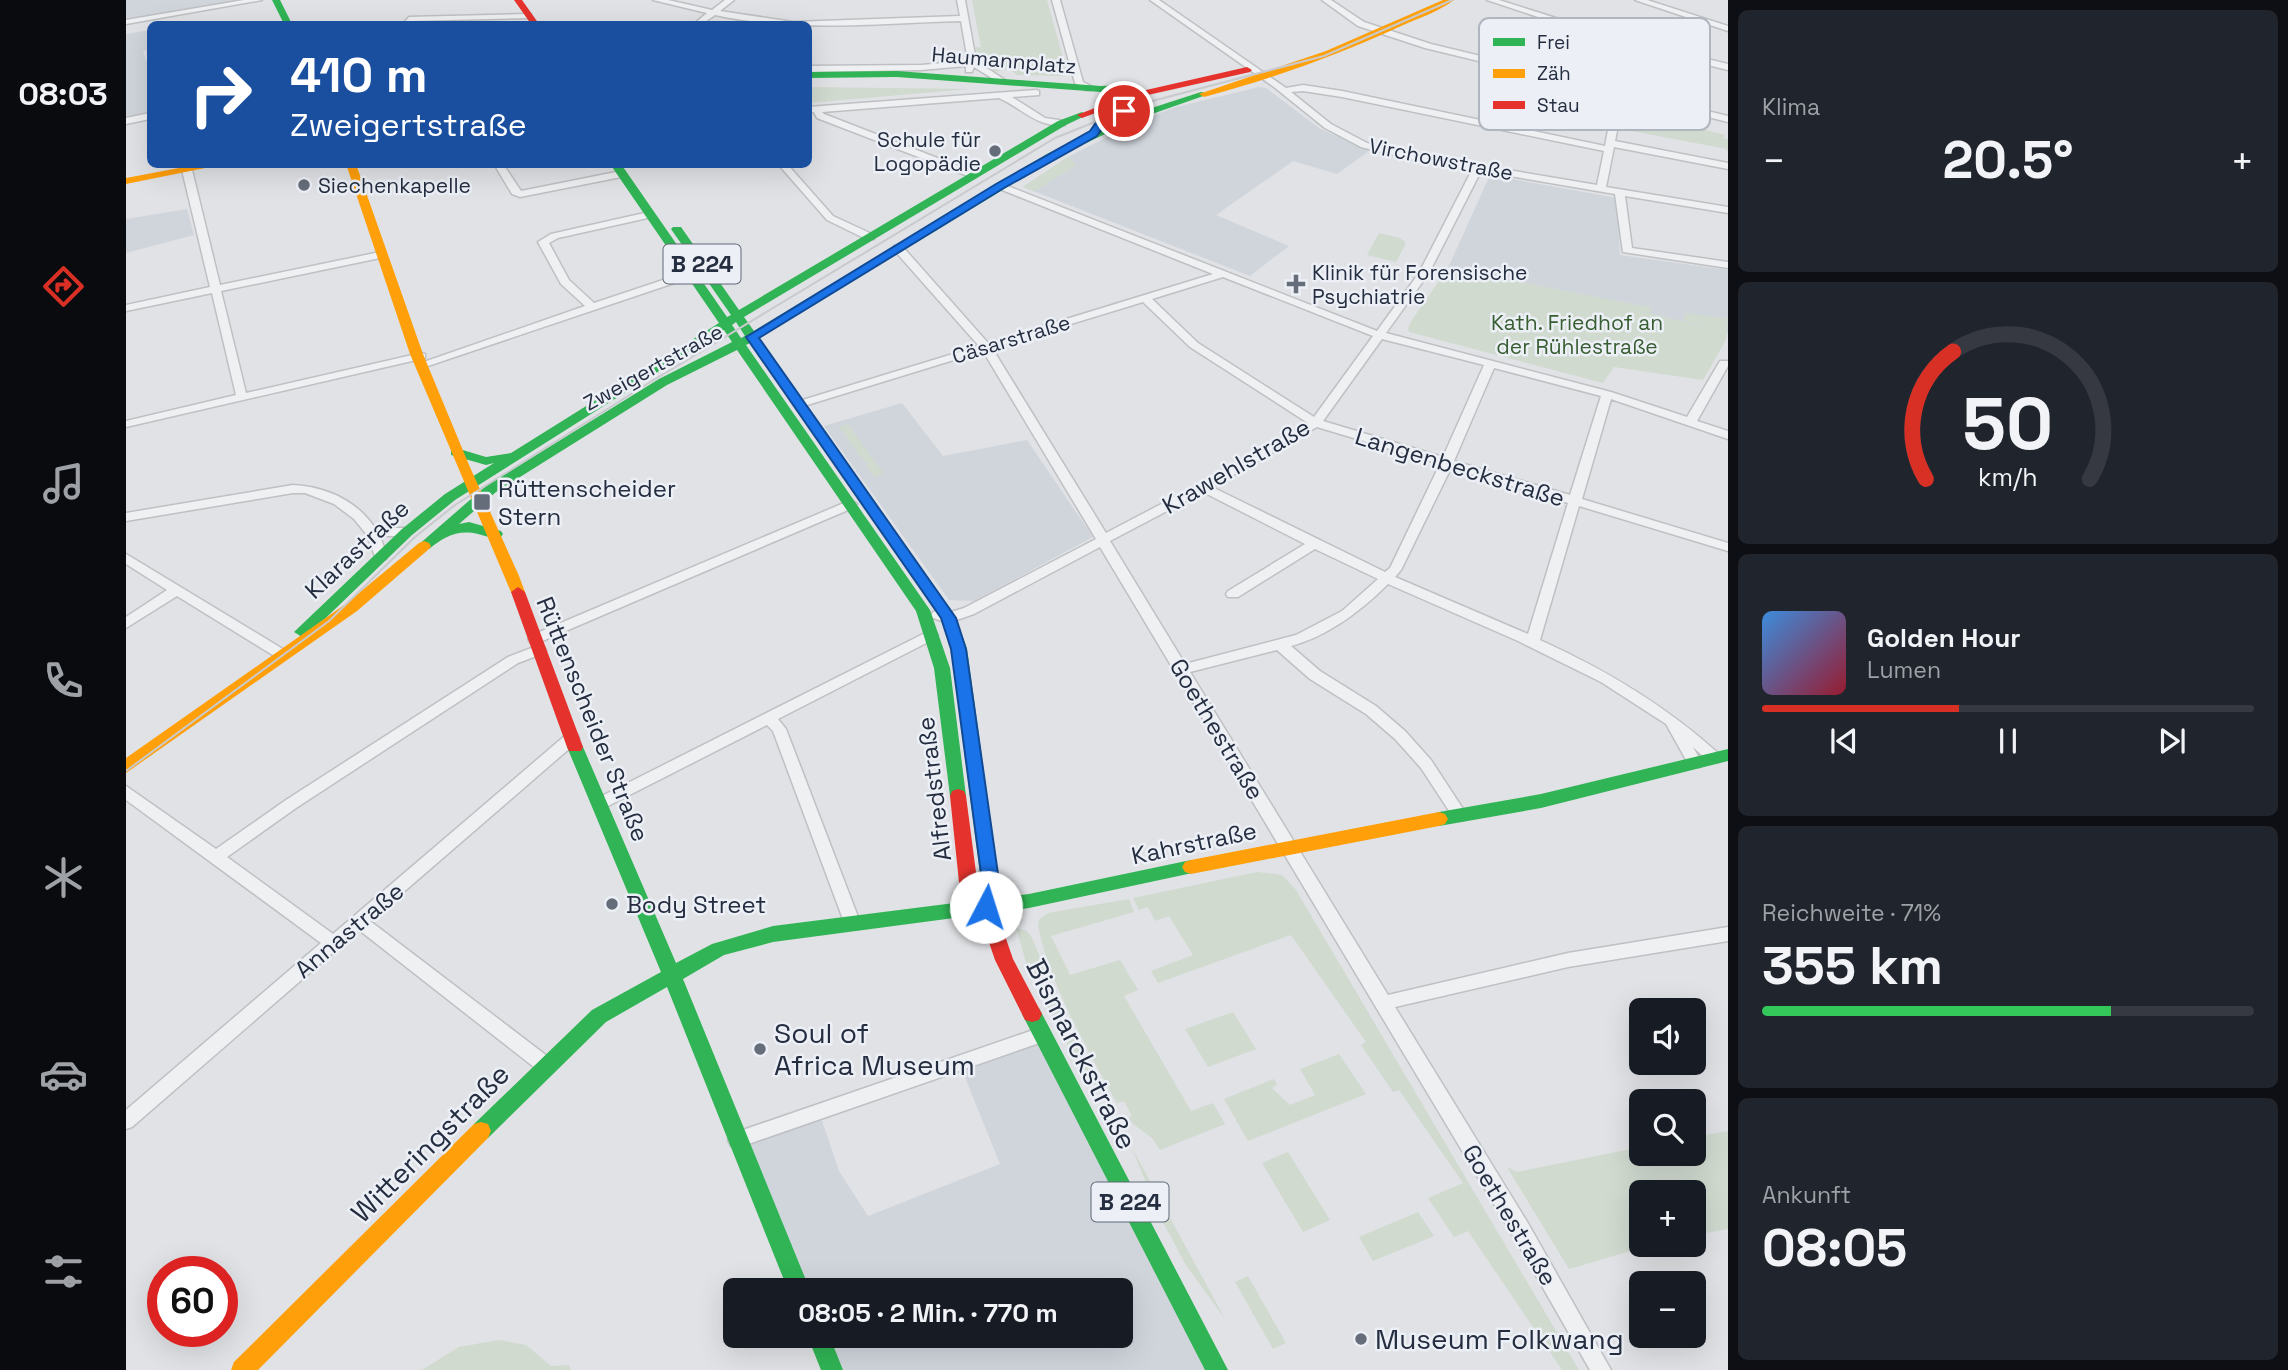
<!DOCTYPE html>
<html lang="de">
<head>
<meta charset="utf-8">
<style>
  :root { --surface:#171b24; --page:#20242c; --text:#f1f3f6; --muted:#9ea1a6; --line:#363941; --accent:#d93025 }
  body { margin:0; font-family:"Space Grotesk",sans-serif; background:var(--page); color:var(--text); height:100vh; display:flex; flex-direction:column; font-size:26px; white-space:nowrap }
  * { box-sizing:border-box; margin:0 }
  p { font-size:23px; color:var(--muted) }
  .icon { flex:none; width:38px; height:38px; fill:none; stroke:currentColor; stroke-width:2; stroke-linecap:round; stroke-linejoin:round }
  .map { position:relative; flex:1; overflow:hidden }
  .details { display:flex; flex-direction:column; gap:10px; padding:10px; background:#0d0f14; width:560px }
  .details>* { flex:none }
  .banner { position:absolute; left:21px; top:21px; width:665px; height:147px; border-radius:10px; box-shadow:0 7px 28px #0002; background:#1a4fa0; color:#fff; overflow:hidden }
  .controls { position:absolute; left:1503px; top:998px; display:grid; gap:14px }
  .controls a { display:grid; place-items:center; width:77px; height:77px; border-radius:10px; background:var(--surface); box-shadow:0 7px 28px #0002; font-size:35px }
  .speed { position:absolute; left:21px; top:1256px; display:flex; gap:14px; font-size:35px; font-weight:700; text-align:center }
  .speed>* { display:grid; place-content:center; width:91px; height:91px; border-radius:50%; background:var(--surface); box-shadow:0 7px 28px #0002; line-height:1 }
  .speed .limit { border:10px solid #d22; background:#fff; color:#111 }
  .pin { position:absolute; display:grid; place-items:center; width:60px; height:60px; color:#fff; margin:-30px; border:4px solid #fff; border-radius:50%; box-shadow:0 2px 7px #0007 }
  .me { position:absolute; width:77px; margin:-38px; rotate:5deg; stroke-linejoin:round; filter:drop-shadow(0 0 5px #0008) }
  .turn { display:flex; align-items:center; gap:24px; height:147px; padding:0 28px; font-size:32px }
  .turn .icon { width:91px; height:91px; stroke-width:2.5 }
  .turn b { display:block; font-size:49px; line-height:60px }
  .big { font-size:52px; font-weight:700; line-height:1.1 }
  .details .tile { flex:1; display:flex; flex-direction:column; justify-content:center; gap:10px; min-width:0; padding:0 24px; border-radius:10px; background:var(--page) }
  .details .dial { align-items:center; gap:0 }
  .dial svg { height:182px; overflow:visible; fill:none; stroke:var(--line); stroke-width:7; stroke-linecap:round; text-anchor:middle }
  .dial text { fill:var(--text); stroke:none }
  .song { display:flex; align-items:center; gap:21px }
  .cover { width:84px; height:84px; border-radius:10px; background:linear-gradient(135deg,hsl(210 70% 55%),hsl(350 70% 35%)) }
  .played { height:7px; border-radius:4px; background:linear-gradient(90deg,var(--accent) 40%,var(--line) 40%) }
  .keys { display:flex; justify-content:space-around; direction:ltr }
  .heat { display:flex; justify-content:space-between; align-items:center; font-size:38px; direction:ltr }
  .charge { height:10px; border-radius:5px; background:linear-gradient(90deg,#34c759 71%,var(--line) 0) }
  .trip { position:absolute; left:597px; top:1278px; width:410px; height:70px; border-radius:10px; background:var(--surface); box-shadow:0 7px 28px #0002; font-weight:700; line-height:70px; text-align:center }
  main { display:flex; flex:1; min-height:0 }
  .tabs { display:flex; flex-direction:column; width:126px; justify-content:space-around; align-items:center; background:#090b0e; color:var(--muted) }
  .tabs .icon { width:49px; height:49px }
  .tabs .selected { color:var(--accent) }
  .tabs b { font-size:32px; color:var(--text) }
  .map>svg:first-child { display:block }
  .built { fill:#d0d5dc }
  .green { fill:#d0dacf }
  .lines { fill:none; stroke-linecap:round; stroke-linejoin:round }
  .street-casing { stroke:#bec0c3; stroke-width:3 }
  .street { fill:#eff0f2; fill-rule:evenodd }
  .fast { fill:#30b455; fill-rule:evenodd }
  .slow { fill:#ff9f0a; fill-rule:evenodd }
  .jam { fill:#e5322d; fill-rule:evenodd }
  .tram { stroke:#c8cacd; stroke-width:2 }
  .route { fill:#1a73e8; stroke:#114b97; stroke-width:2 }
  .poi-dot { fill:#666d7a; stroke:#ecf0f6; stroke-width:2.5 }
  .labels { text-anchor:middle; dominant-baseline:central; stroke-width:5; stroke-linejoin:round; paint-order:stroke }
  .far-street-label { font-size:21px; fill:#252e40; stroke:#ecf0f6 }
  .far-poi-label { font-size:21px; fill:#252e40; stroke:#ecf0f6; text-anchor:start }
  .far-park-label { font-size:21px; fill:#375d31; stroke:#ecf0f6 }
  .shield { fill:#ecf0f6; stroke:#616877; stroke-width:2 }
  .shield-label { font-size:23px; font-weight:bold; fill:#252e40 }
  .street-label { font-size:24px; fill:#252e40; stroke:#ecf0f6 }
  .poi-label { font-size:24px; fill:#252e40; stroke:#ecf0f6; text-anchor:start }
  .near-poi-label { font-size:28px; fill:#252e40; stroke:#ecf0f6; text-anchor:start }
  .near-street-label { font-size:28px; fill:#252e40; stroke:#ecf0f6 }
  .key { fill:#ecf0f6; stroke:#b0b6bf; stroke-width:2 }
  .key-label { font-size:19px; fill:#252e40 }
</style>
</head>
<body>
<main>
<nav class="tabs">
<b>08:03</b>
<svg class="icon selected" aria-label="directions" viewBox="0 0 24 24"><path d="M12 3l9 9-9 9-9-9zM9 14v-3h6M13 9l2 2-2 2"/></svg>
<svg class="icon" aria-label="music" viewBox="0 0 24 24"><path d="M9 18V5l10-2v13"/><circle cx="6" cy="18" r="3"/><circle cx="16" cy="16" r="3"/></svg>
<svg class="icon" aria-label="phone" viewBox="0 0 24 24"><path d="M5 4h4l2 5-3 2q2 4 5 5l2-3 5 2v4C11 20 4 13 5 4z"/></svg>
<svg class="icon" aria-label="climate" viewBox="0 0 24 24"><path d="M12 3v18M4 7l16 10M4 17L20 7"/></svg>
<svg class="icon" aria-label="car" viewBox="0 0 24 24"><path d="M5 17H2v-5l4-1 3-4h7l3 4 3 1v5h-3M9 17h6M6 11h13"/><circle cx="7" cy="17" r="2"/><circle cx="17" cy="17" r="2"/></svg>
<svg class="icon" aria-label="filters" viewBox="0 0 24 24"><path d="M4 7h16M4 17h16"/><circle cx="9" cy="7" r="2"/><circle cx="15" cy="17" r="2"/></svg>
</nav>
<div class="map">
<svg width="1602" height="1370" viewBox="0 0 1602 1370">
  <rect width="100%" height="100%" fill="#e0e2e5"/>
  <!-- built -->
  <g class="built">
    <polygon points="0,0 130,0 0,22"/>
    <polygon points="24,30 24,50 17,51 24,72 24,112 0,117 0,34"/>
    <polygon points="1133,87 1140,88 1193,128 1243,151 1211,174 1167,161 1090,215 1163,246 1124,276 897,187 942,157 1010,122 1050,107"/>
    <polygon points="1364,175 1491,198 1494,255 1602,270 1602,333 1523,313 1526,308 1322,268"/>
    <polygon points="61,209 68,235 0,253 0,219"/>
    <polygon points="776,403 817,456 901,440 967,537 848,601 823,600 698,426"/>
    <polygon points="915,1039 1088,1370 711,1370 696,1335 994,1335 994,1290 677,1290 614,1142 693,1112 713,1171 742,1216 874,1164 834,1065"/>
  </g>
  <!-- green -->
  <g class="green">
    <polygon points="846,0 921,0 940,69 936,76 891,75 883,69 868,72 853,59 849,47 855,47"/>
    <polygon points="683,87 843,89 683,103"/>
    <polygon points="1521,112 1533,114 1531,118 1599,135 1597,138 1602,139 1602,153 1601,149 1506,131 1522,130 1525,121 1521,120"/>
    <polygon points="942,157 951,165 909,191 897,187"/>
    <polygon points="1253,233 1274,238 1280,243 1270,262 1241,255"/>
    <polygon points="1322,268 1527,308 1524,313 1586,329 1557,320 1560,313 1602,319 1600,340 1577,380 1488,367 1477,383 1283,332 1282,328 1286,320"/>
    <polygon points="722,424 758,474 749,477 740,465 743,463 737,460 713,427"/>
    <polygon points="1131,872 1156,875 1170,890 1453,1370 1436,1370 1342,1231 1328,1237 1302,1198 1337,1183 1273,1090 1267,1092 1235,1045 1240,1042 1165,935 1032,983 1025,971 1067,955 1043,916 1029,921 1022,907 1013,910 1007,898"/>
    <path d="M1003 899 1008 912 925 936 944 975 994 960 1012 990 998 996 1065 1111 1087 1103 1099 1124 1034 1150 1027 1139 1001 1119 1006 1116 998 1101 991 1103C961 1048 925 988 912 926L913 920 922 913Z"/>
    <polygon points="890,928 901,931 906,938 947,1035 976,1092 951,1063 901,966"/>
    <polygon points="1107,1012 1130,1049 1082,1067 1059,1029"/>
    <polygon points="1213,1054 1240,1094 1122,1141 1098,1099 1148,1079 1151,1084 1146,1088 1164,1105 1189,1095 1174,1069"/>
    <polygon points="1602,1131 1602,1229 1568,1235 1568,1192 1516,1192 1516,1244 1529,1244 1443,1269 1381,1167 1391,1172 1515,1147 1516,1153 1568,1153 1568,1137"/>
    <polygon points="1006,1148 1099,1319 1060,1265 1032,1213"/>
    <polygon points="1162,1152 1204,1220 1177,1232 1136,1163"/>
    <polygon points="1292,1212 1308,1236 1247,1261 1233,1237"/>
    <polygon points="1122,1276 1160,1343 1147,1349 1109,1282"/>
    <polygon points="373,1340 400,1345 425,1366 443,1365 445,1370 296,1370 333,1347"/>
  </g>
  <g class="lines">
    <defs>
      <g id="street">
        <polygon points="118,0 136,0 0,24 0,20"/>
        <path d="M527 0H542L586 10 599 0H608L594 11 667 22 834 16 831 0H839L850 61 879 80 872 82 848 67 846 72H840V66L795 70 682 72V66L795 65 842 61 835 21C752 23 670 33 589 15L576 24H568L581 13Z"/>
        <polygon points="926,0 934,0 957,82 965,86 965,90 959,90 949,83"/>
        <path d="M1024 0H1033L1160 88 1177 85 1216 91 1479 146 1489 94 1299 48 1232 26 1196 0H1205L1238 22 1305 44 1602 116V122L1498 96 1489 141 1602 163V169L1488 147 1480 187 1602 207V213L1499 196 1506 248 1602 262V268L1497 252 1489 194 1355 171 1303 273 1260 333 1485 392 1561 417 1594 361H1602V366L1571 421 1602 431V439L1485 399 1456 499 1602 543V551L1453 506 1414 640C1480 670 1539 705 1593 754L1595 758 1593 762H1583L1567 747 1576 763 1574 767H1564L1540 724 1475 682 1392 641 1262 584C1235 611 1202 636 1165 646L1194 671 1250 706 1279 731 1305 760 1339 812 1342 816 1339 820H1329L1295 768 1269 739 1240 714 1184 679 1151 650 1064 672 1262 995 1442 953 1602 927V941L1442 967 1269 1007 1403 1225 1485 1370H1464L1389 1239 974 547 848 614 822 623 807 618 805 615 807 612 812 610 822 613 838 608 970 539 857 351 678 406H670L668 404 670 402 853 346 768 250V246H776L862 343 1087 274 871 188 869 186 874 183 1251 331 1293 273 1346 170 1293 161 1235 147 1199 128 1148 87ZM1177 91 1216 97 1478 151 1471 185 1293 155 1241 143 1205 124 1165 92ZM1097 277 1247 336 1188 417 1072 343 1026 299ZM1017 302 1064 347 1182 423 1079 481 980 533 866 348ZM1256 339 1358 365 1317 457 1197 421ZM1368 368 1475 396 1444 495 1328 461ZM1191 427 1314 464 1264 568 1259 572 1086 487ZM1325 468 1442 503 1402 634 1269 577 1275 570ZM1077 492 1179 544 1102 591 1100 594 1102 597H1112L1189 549 1252 579 1216 611 1170 635 1059 664 984 541Z"/>
        <polygon points="1361,0 1373,0 1490,37 1602,64 1602,70 1484,41"/>
        <polygon points="1509,0 1521,0 1602,26 1602,31"/>
        <polygon points="402,14 405,14 405,18 286,21 285,24 277,24 283,17"/>
        <path d="M910 90 913 91V95L886 97 919 118 939 121V125C911 128 896 108 873 98L696 112 698 114 850 173V177L847 178 691 118 688 112 682 113V107Z"/>
        <polygon points="24,113 24,119 0,124 0,118"/>
        <polygon points="368,164 377,164 395,191 495,171 500,174 495,177 394,197 386,194"/>
        <polygon points="652,164 661,164 707,216 748,235 748,239 740,239 701,220"/>
        <polygon points="61,167 66,170 94,285 254,252 259,255 254,258 95,291 120,393 295,353 299,354 299,358 0,427 0,421 110,395 86,293 0,311 0,305 84,287 56,170"/>
        <polygon points="523,212 528,215 526,217 432,238 423,243 443,280 468,303 561,272 569,272 569,276 302,366 294,366 292,364 459,306 435,284 412,242 425,234"/>
        <path d="M167 485C200 487 230 500 249 528H281L287 532 281 536H254L261 556 260 559H250L241 535 228 519 208 504 179 493H167L0 521V513Z"/>
        <polygon points="725,500 731,504 729,507 414,642 404,642 402,639 404,636"/>
        <polygon points="0,554 160,651 162,654 160,657 150,657 51,596 0,628 0,617 41,590 0,564"/>
        <polygon points="805,630 810,632 812,635 810,638 652,719 660,729 734,922 732,927 726,929 720,927 718,922 647,731 641,725 480,807 470,807 467,803 470,799"/>
        <polygon points="413,645 418,647 420,650 418,653 392,663 170,808 101,857 207,934 441,734 451,734 453,738 451,742 244,921 425,1059 428,1065 425,1071 419,1073 413,1071 233,930 6,1127 0,1129 0,1110 195,943 0,800 0,786 90,849 160,800 382,657"/>
        <polygon points="916,1027 922,1030 925,1035 922,1040 611,1148 605,1146 602,1140 605,1134 611,1132"/>
      </g>
    </defs>
    <!-- street casing -->
    <use href="#street" class="street-casing"/>
    <!-- street -->
    <use href="#street" class="street"/>
    <!-- fast -->
    <g class="fast">
      <polygon points="146,0 154,0 166,24 158,24"/>
      <polygon points="771,71 975,86 1010,84 1015,87 1010,90 975,92 771,77 682,78 682,72"/>
      <path d="M1075 92 1083 94 1006 121 929 158 633 338 830 618 841 649 873 881 870 898 903 894 1065 860 1071 862 1074 867 1071 872 903 908 647 942 598 955 557 979 684 1290H662L541 987 480 1022 362 1138 355 1140 348 1138 345 1131 348 1124 466 1010 535 972 441 747 443 743H455L457 747 550 963 586 944 647 926 852 900 855 881 825 649 815 619 624 343 620 345 804 610 824 668 840 796 838 801H826L824 796 808 668 790 611 611 350 541 385 370 492 333 524 343 522 375 531 377 534 375 537C367 539 360 536 352 534 331 529 318 537 303 549H293L291 546 360 486 533 379 606 342 598 330 329 500 286 535 181 636 176 637 168 632 276 529 319 494 368 463 360 465 325 455V449L330 448 360 457 385 453 593 323 484 164H495L601 317 605 315 545 229 547 227H555L613 310 932 121 956 112 961 115 940 125 618 317 628 331 921 154 998 117ZM610 322 619 336 615 338 606 325Z"/>
      <polygon points="1602,749 1602,761 1415,808 1313,826 1307,824 1304,819 1307,814 1313,812 1415,794"/>
      <polygon points="906,1006 913,1008 1102,1370 1079,1370 896,1014 899,1008"/>
      <polygon points="681,1335 703,1335 717,1370 695,1370"/>
    </g>
    <!-- slow -->
    <g class="slow">
      <path d="M1317 0H1328C1314 11 1293 18 1275 26 1212 55 1146 79 1078 97L1073 94 1200 51Z"/>
      <polygon points="74,164 99,164 0,184 0,178"/>
      <polygon points="220,164 230,164 297,354 343,465 393,576 399,592 397,596 387,596 385,592 284,354"/>
      <polygon points="298,541 303,543 305,546 303,549 231,611 0,773 0,758 221,603 293,543"/>
      <polygon points="1313,812 1319,814 1322,819 1319,824 1313,826 1065,874 1059,872 1056,867 1059,862 1065,860"/>
      <polygon points="355,1122 362,1124 365,1131 362,1138 132,1370 105,1370 108,1362 348,1124"/>
    </g>
    <!-- jam -->
    <g class="jam">
      <polygon points="388,0 396,0 413,24 405,24"/>
      <polygon points="1121,67 1126,70 1124,72 1013,97 956,118 951,115 1007,93"/>
      <polygon points="392,587 399,592 457,747 455,751 443,751 441,747 385,592"/>
      <polygon points="832,789 838,791 840,796 851,880 869,907 887,959 916,1014 913,1020 906,1022 899,1020 869,960 852,910 833,882 824,796 826,791"/>
    </g>
    <!-- tram -->
    <polyline class="tram" points="0,771 203,621 290,536 329,505 526,381 929,138 1011,105 1198,56 1326,0"/>
  </g>
  <!-- route -->
  <polygon class="route" points="994,109 1003,111 976,129 971,136 878,188 633,338 830,618 840,649 873,881 869,907 860,914 851,907 856,881 825,649 815,618 620,337 870,184 964,131 969,124"/>
  <!-- markers -->
  <g class="poi-dot">
    <circle cx="869" cy="151" r="7"/>
    <circle cx="178" cy="185" r="7"/>
    <path d="M1166.5 273.5h7v7h7v7h-7v7h-7v-7h-7v-7h7z"/>
    <rect x="347" y="493" width="18" height="18" rx="3.5"/>
    <circle cx="486" cy="904" r="7"/>
    <circle cx="634" cy="1049" r="7"/>
    <circle cx="1235" cy="1339" r="7"/>
  </g>
  <g class="labels">
    <!-- far-street labels -->
    <g class="far-street-label">
      <text transform="translate(878 60) rotate(5)">Haumannplatz</text>
      <text transform="translate(1315 159) rotate(11)">Virchowstraße</text>
      <text transform="translate(885 339) rotate(-17)">Cäsarstraße</text>
      <text transform="translate(527 367) rotate(-29)">Zweigertstraße</text>
    </g>
    <!-- far-poi labels -->
    <g class="far-poi-label">
      <text x="855" y="139" text-anchor="end">Schule für<tspan x="855" dy="24">Logopädie</tspan></text>
      <text x="192" y="185">Siechenkapelle</text>
      <text x="1186" y="272">Klinik für Forensische<tspan x="1186" dy="24">Psychiatrie</tspan></text>
    </g>
    <!-- far-park labels -->
    <g class="far-park-label">
      <text x="1451" y="322">Kath. Friedhof an<tspan x="1451" dy="24">der Rühlestraße</tspan></text>
    </g>
    <!-- shield labels -->
    <g class="shield">
      <rect x="537.5" y="244.5" width="77" height="39" rx="5"/>
      <rect x="965.5" y="1182.5" width="77" height="39" rx="5"/>
    </g>
    <g class="shield-label">
      <text x="576" y="264">B 224</text>
      <text x="1004" y="1202">B 224</text>
    </g>
    <!-- street labels -->
    <g class="street-label">
      <text transform="translate(1110 466) rotate(-30)">Krawehlstraße</text>
      <text transform="translate(1334 467) rotate(17)">Langenbeckstraße</text>
      <text transform="translate(231 549) rotate(-43)">Klarastraße</text>
      <text transform="translate(467 719) rotate(68)">Rüttenscheider Straße</text>
      <text transform="translate(1091 729) rotate(59)">Goethestraße</text>
      <text transform="translate(808 789) rotate(-97)">Alfredstraße</text>
      <text transform="translate(1068 843) rotate(-12)">Kahrstraße</text>
      <text transform="translate(223 930) rotate(-40)">Annastraße</text>
      <text transform="translate(1384 1215) rotate(59)">Goethestraße</text>
    </g>
    <!-- poi labels -->
    <g class="poi-label">
      <text x="372" y="488">Rüttenscheider<tspan x="372" dy="28">Stern</tspan></text>
      <text x="500" y="904">Body Street</text>
    </g>
    <!-- near-poi labels -->
    <g class="near-poi-label">
      <text x="648" y="1033">Soul of<tspan x="648" dy="32">Africa Museum</tspan></text>
      <text x="1249" y="1339">Museum Folkwang</text>
    </g>
    <!-- near-street labels -->
    <g class="near-street-label">
      <text transform="translate(956 1054) rotate(63)">Bismarckstraße</text>
      <text transform="translate(304 1143) rotate(-45)">Witteringstraße</text>
    </g>
  </g>
  <!-- legend -->
  <rect x="1353" y="18" width="231" height="112" rx="10" class="key"/>
  <rect x="1367" y="38" width="32" height="8" fill="#30b455"/>
  <rect x="1367" y="69" width="32" height="9" fill="#ff9f0a"/>
  <rect x="1367" y="101" width="32" height="8" fill="#e5322d"/>
  <g class="key-label">
    <text x="1411" y="49">Frei</text>
    <text x="1411" y="80">Zäh</text>
    <text x="1411" y="112">Stau</text>
  </g>
</svg>
<div class="controls">
<a><svg class="icon" aria-label="sound" viewBox="0 0 24 24"><path d="M4 9h4l5-4v14l-5-4H4zM17 9q2 3 0 6"/></svg></a>
<a><svg class="icon" aria-label="search" viewBox="0 0 24 24"><circle cx="10" cy="10" r="6"/><path d="M15 15l6 6"/></svg></a>
<a>+</a>
<a>−</a>
</div>
<div class="speed"><div class="limit">60</div></div>
<div class="pin" style="left:998px;top:111px;background:#d93025"><svg class="icon" aria-label="arrive" viewBox="0 0 24 24"><path d="M6 21V4h12l-3 4 3 4H6"/></svg></div>
<svg class="me" style="left:860px;top:907px" viewBox="-20 -20 40 40"><circle r="19" fill="#fff"/><path d="M0-13L10 11 0 6-10 11z" fill="#1a73e8"/></svg>
<div class="trip">08:05 · 2 Min. · 770 m</div>
<div class="banner">
<div class="turn"><svg class="icon" aria-label="right" viewBox="0 0 24 24"><path d="M7 20v-9h11M14 6l5 5-5 5"/></svg><div><b>410 m</b>Zweigertstraße</div></div>
</div>
</div>
<section class="details">
<div class="tile"><p>Klima</p>
<div class="heat"><a>−</a><b class="big">20.5°</b><a>+</a></div>
</div>
<div class="tile dial"><svg viewBox="0 0 100 80">
<path d="M14 69A42 42 0 1 1 86 69"/>
<path d="M14 69A42 42 0 0 1 26 13" stroke="#d93025"/>
<text x="50" y="56" font-size="32" font-weight="700">50</text>
<text x="50" y="72" font-size="11">km/h</text>
</svg></div>
<div class="tile">
<div class="song"><i class="cover"></i><div><b>Golden Hour</b><p>Lumen</p></div></div>
<div class="played"></div>
<div class="keys"><svg class="icon" aria-label="previous" viewBox="0 0 24 24"><path d="M18 5L8 12l10 7zM5 5v14"/></svg><svg class="icon" aria-label="pause" viewBox="0 0 24 24"><path d="M8 5v14M16 5v14"/></svg><svg class="icon" aria-label="next" viewBox="0 0 24 24"><path d="M6 5l10 7-10 7zM19 5v14"/></svg></div>
</div>
<div class="tile"><p>Reichweite · 71%</p><b class="big">355 km</b><div class="charge"></div></div>
<div class="tile"><p>Ankunft</p><b class="big">08:05</b></div>
</section>
</main>
</body>
</html>
